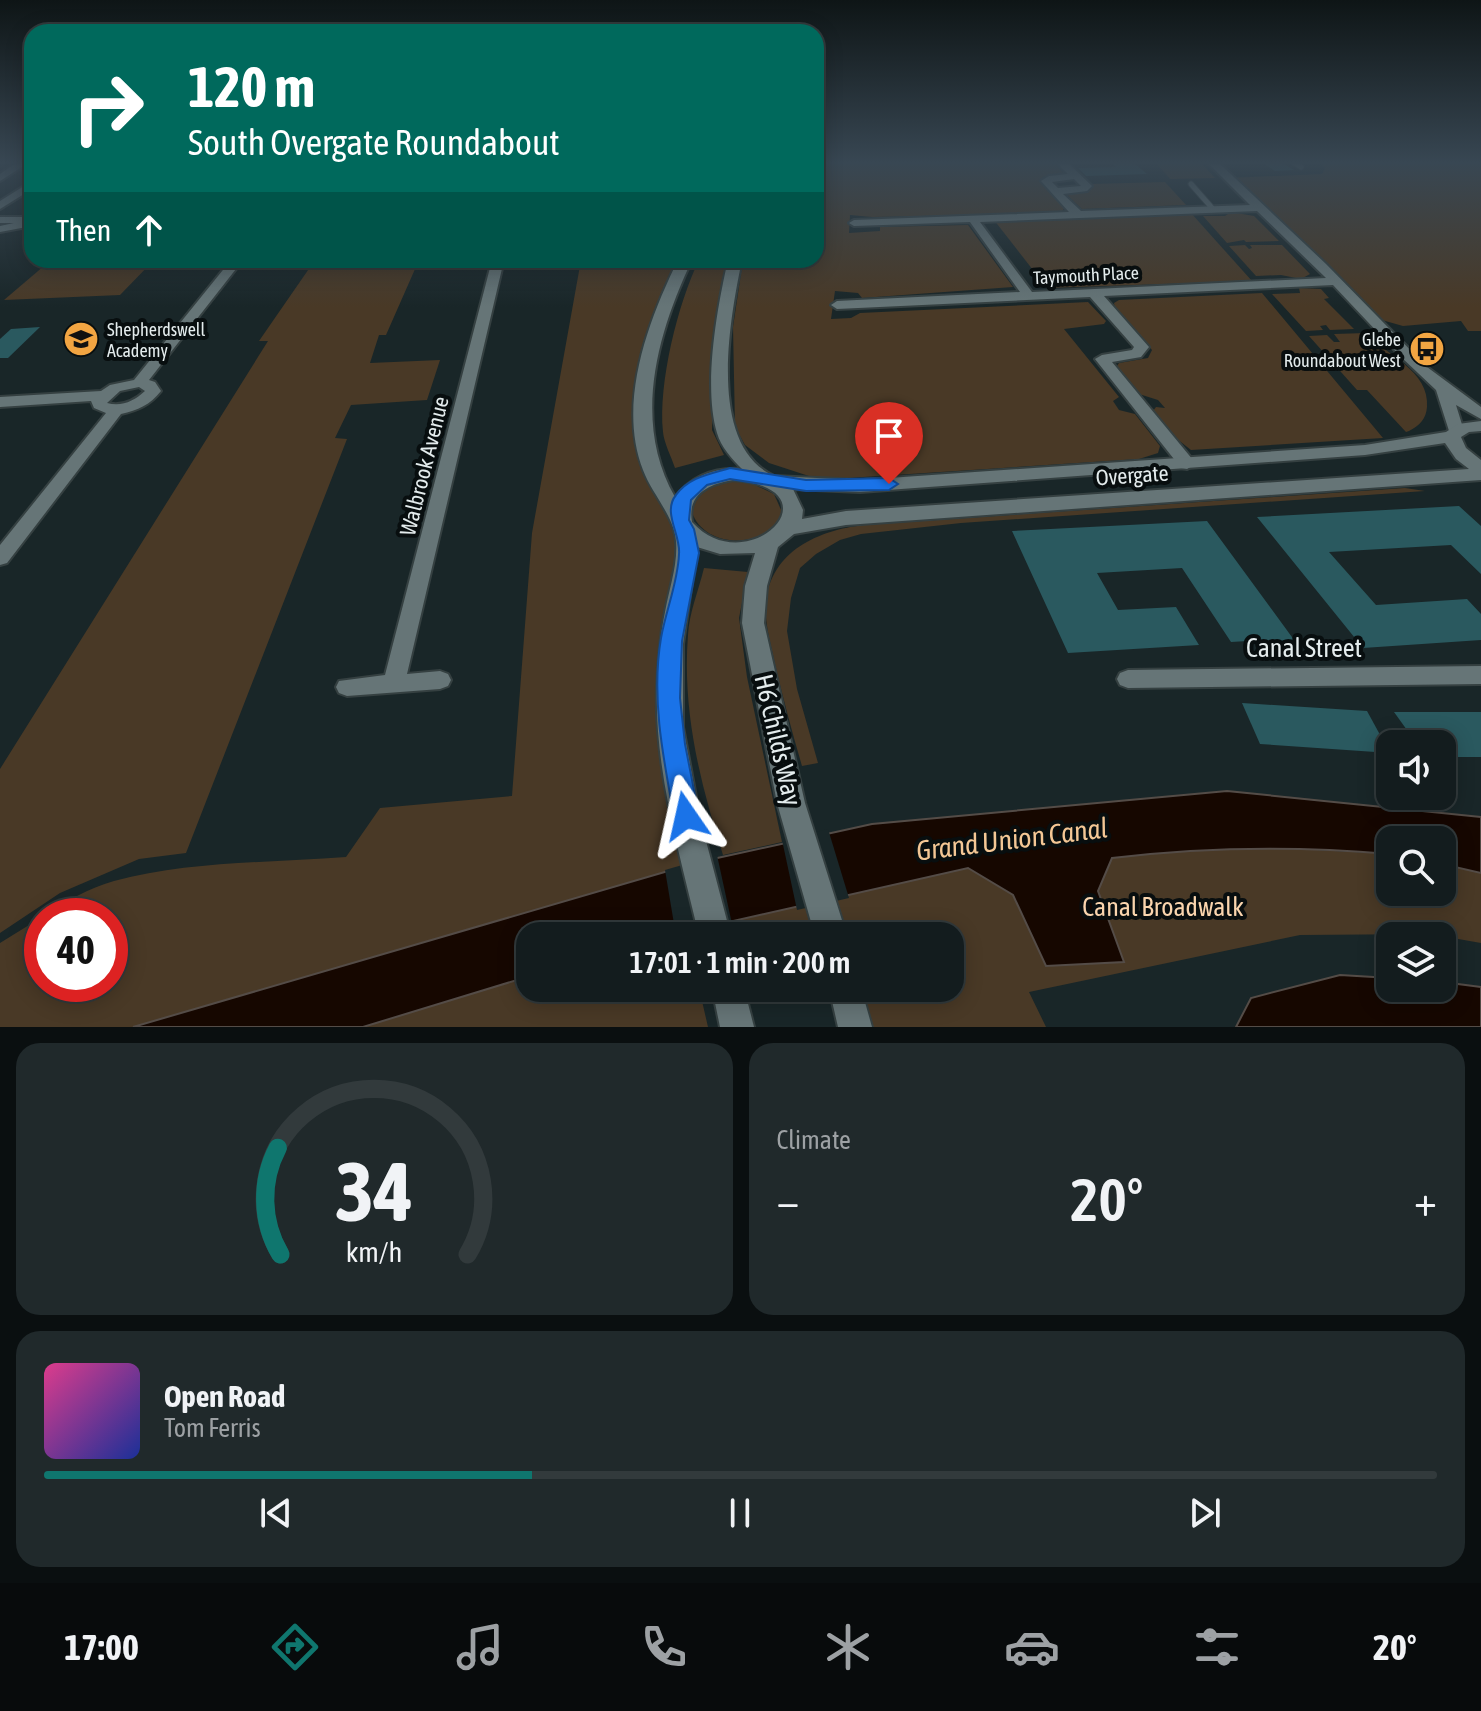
<!DOCTYPE html>
<html lang="en">
<head>
<meta charset="utf-8">
<style>
  :root { --surface:#131c1e; --page:#20292b; --text:#f1f3f6; --muted:#9da1a4; --line:#323a3c; --accent:#0f766e }
  body { margin:0; font-family:"Asap Condensed",sans-serif; background:var(--page); color:var(--text); height:100vh; display:flex; flex-direction:column; font-size:30px; white-space:nowrap }
  * { box-sizing:border-box; margin:0 }
  p { font-size:26px; color:var(--muted) }
  .icon { flex:none; width:44px; height:44px; fill:none; stroke:currentColor; stroke-width:2; stroke-linecap:round; stroke-linejoin:round }
  .map { position:relative; height:1027px; overflow:hidden }
  .side { display:flex; flex-direction:column; gap:16px; padding:16px; background:#0a0f10; flex:1 }
  .side>* { flex:none }
  .banner { position:absolute; left:24px; top:24px; width:800px; height:244px; border-radius:24px; box-shadow:0 4px 20px #0003,0 0 0 2px var(--line); background:#00695c; color:#fff; overflow:hidden }
  .tools { position:absolute; left:1376px; top:730px; display:grid; gap:16px }
  .tools a { display:grid; place-items:center; width:80px; height:80px; border-radius:16px; background:var(--surface); box-shadow:0 4px 20px #0003,0 0 0 2px var(--line); font-size:40px }
  .speed { position:absolute; left:24px; top:898px; display:flex; gap:16px; font-size:40px; font-weight:700; text-align:center }
  .speed>* { display:grid; place-content:center; width:104px; height:104px; border-radius:50%; background:var(--surface); box-shadow:0 4px 20px #0003,0 0 0 2px var(--line); line-height:1 }
  .speed .limit { border:12px solid #d22; background:#fff; color:#111 }
  .pin { position:absolute; display:grid; place-items:center; width:68px; height:68px; color:#fff; margin:-82px -34px; border-radius:50% 50% 50% 0; rotate:-45deg; box-shadow:0 0 8px #0007 }
  .pin .icon { rotate:45deg }
  .me { position:absolute; width:88px; margin:-44px; rotate:349deg; stroke-linejoin:round; filter:drop-shadow(0 0 6px #0008) }
  .turn { display:flex; align-items:center; gap:28px; height:168px; padding:0 32px; font-size:36px }
  .turn .icon { width:104px; height:104px; stroke-width:2.5 }
  .turn b { display:block; font-size:56px; line-height:68px }
  .then { display:flex; align-items:center; height:76px; padding:0 32px; background:#0003; gap:16px; font-size:30px }
  .big { font-size:60px; font-weight:600; line-height:1.1 }
  .side .tile { flex:1; display:flex; flex-direction:column; justify-content:center; gap:12px; min-width:0; padding:0 28px; border-radius:24px; background:var(--page) }
  .side .dial { align-items:center; gap:0 }
  .dial svg { height:208px; overflow:visible; fill:none; stroke:var(--line); stroke-width:7; stroke-linecap:round; text-anchor:middle }
  .dial text { fill:var(--text); stroke:none }
  .song { display:flex; align-items:center; gap:24px }
  .cover { width:96px; height:96px; border-radius:12px; background:linear-gradient(135deg,hsl(330 70% 55%),hsl(230 70% 35%)) }
  .played { height:8px; border-radius:4px; background:linear-gradient(90deg,var(--accent) 35%,var(--line) 35%) }
  .keys { display:flex; justify-content:space-around; direction:ltr }
  .heat { display:flex; justify-content:space-between; align-items:center; font-size:44px; direction:ltr }
  .side .tiles { flex:1; display:grid; gap:16px; grid-template-columns:1fr 1fr }
  .tile:last-child { grid-column:span 2 }
  .trip { position:absolute; left:516px; top:922px; width:448px; height:80px; border-radius:24px; background:var(--surface); box-shadow:0 4px 20px #0003,0 0 0 2px var(--line); font-weight:600; line-height:80px; text-align:center }
  .tab-bar { display:flex; height:128px; justify-content:space-around; align-items:center; background:#080b0c; color:var(--muted) }
  .tab-bar .icon { width:56px; height:56px }
  .tab-bar .selected { color:var(--accent) }
  .tab-bar b { font-size:36px; color:var(--text) }
  .map>svg:first-child { display:block }
  .green { fill:#493926 }
  .water { fill:#160700; stroke:#544c47; stroke-width:2 }
  .pier { fill:#192628 }
  .building { fill:#2a595f }
  .lines { fill:none; stroke-linecap:round; stroke-linejoin:round }
  .service-casing { stroke:#354041; stroke-width:7 }
  .minor-casing { stroke:#354041; stroke-width:4 }
  .tertiary-casing { stroke:#354041; stroke-width:4 }
  .service { stroke:#667577; stroke-width:5 }
  .minor { fill:#667577; fill-rule:evenodd }
  .tertiary { fill:#667577; fill-rule:evenodd }
  .route { fill:#1a73e8; stroke:#114b97; stroke-width:2 }
  .labels { text-anchor:middle; dominant-baseline:central; stroke-width:8; stroke-linejoin:round; paint-order:stroke }
  .far-street-label { font-size:18px; fill:#e4eced; stroke:#080e0f }
  .far-poi-label { font-size:18px; fill:#e4eced; stroke:#080e0f; text-anchor:start }
  .street-label { font-size:22px; fill:#e4eced; stroke:#080e0f }
  .near-street-label { font-size:26px; fill:#e4eced; stroke:#080e0f }
  .near-park-label { font-size:26px; fill:#fad5ae; stroke:#080e0f }
  .near-water-label { font-size:28px; font-style:italic; fill:#f4c795; stroke:#080e0f }
</style>
</head>
<body>
<div class="map">
<svg width="1481" height="1027" viewBox="0 0 1481 1027">
  <rect width="100%" height="100%" fill="#192628"/>
  <!-- green -->
  <g class="green">
    <polygon points="816,163 1055,163 1063,173 1043,177 1040,182 1065,207 1061,213 872,217 850,215 849,233 880,231 880,227 968,225 1013,287 862,298 858,293 835,291 831,319 851,318 860,313 1088,302 1106,321 1104,324 1064,329 1119,397 1113,401 1119,410 1135,414 1160,446 1158,453 1139,459 848,478 812,477 769,463 745,445 735,427 733,327 743,260 816,260"/>
    <polygon points="1156,163 1201,163 1215,178 1170,179"/>
    <polygon points="1320,163 1481,163 1481,331 1468,331 1461,321 1403,326 1371,317 1227,178 1322,174 1325,168"/>
    <polygon points="1165,182 1186,205 1082,209 1067,195 1090,190 1091,184"/>
    <polygon points="1231,212 1254,216 1279,241 1246,242 1244,240 1227,243 1203,216 1225,216"/>
    <polygon points="1191,213 1252,281 1047,288 994,220"/>
    <polygon points="1245,245 1249,249 1252,248 1250,245 1282,245 1310,274 1301,279 1281,275 1256,276 1229,246"/>
    <polygon points="51,260 154,260 120,295 4,300"/>
    <polygon points="315,260 419,260 386,335 379,335 370,363 440,360 427,400 351,405 335,438 347,439 186,853 139,859 60,893 0,933 0,769 268,341 259,341"/>
    <path d="M581 260H685L667 300 643 418 680 520 671 641 697 860 669 874 632 882 133 1027H0V943L42 917V984H110V916H43C64 902 89 888 114 881 188 861 270 863 346 857L380 808 512 796 532 533Z"/>
    <path d="M699 260H728L721 291 714 366 712 430 724 455 675 468C671 456 664 443 663 432 658 383 678 303 699 260Z"/>
    <polygon points="1299,288 1321,289 1329,298 1324,299 1354,329 1330,330 1326,325 1320,326 1323,330 1306,331 1272,294 1300,293"/>
    <polygon points="1262,293 1383,438 1191,450 1168,432 1153,411 1156,407 1165,408 1158,400 1139,394 1117,366 1119,363 1148,358 1152,350 1115,308 1114,303 1119,300"/>
    <path d="M1366 333C1386 355 1430 371 1427 407 1426 419 1420 425 1409 431L1406 432 1367 390H1357L1309 336 1327 335 1334 342H1340L1334 334Z"/>
    <path d="M737 481 751 483 774 494 782 512C769 550 704 550 692 512 697 489 716 483 737 481Z"/>
    <path d="M1405 488 1425 491 961 523 861 534 840 540 816 554 800 568 791 598 787 631 797 689 818 763 802 766C792 732 783 698 775 664 771 644 764 623 766 602 771 551 819 530 864 525Z"/>
    <path d="M704 568 748 572 739 618 747 677 782 842 723 855C700 783 682 711 688 635 689 613 699 589 704 568Z"/>
    <polygon points="1279,848 1390,854 1390,892 1442,892 1442,864 1481,873 1481,943 1430,934 1300,935 1029,992 1046,1027 855,1027 845,988 950,988 950,936 831,936 827,921 745,936 667,936 968,868 1013,895 1046,966 1123,962 1098,891 1111,858 1176,851"/>
    <polygon points="530,976 530,988 699,988 708,1027 363,1027"/>
  </g>
  <!-- water -->
  <g class="water">
    <path d="M1227 791 1481 817V873L1442 864V840H1390V854C1297 846 1205 847 1112 858L1098 891 1124 962 1046 966 1013 895 968 868 667 936H530V976L363 1027H133L699 862 872 824Z"/>
    <polygon points="1340,975 1390,978 1390,988 1442,988 1442,982 1481,987 1481,1027 1236,1027 1251,998"/>
  </g>
  <!-- pier -->
  <g class="pier">
    <polygon points="828,829 849,898 797,910 782,840"/>
    <polygon points="717,855 732,924 676,936 665,870"/>
  </g>
  <!-- building -->
  <g class="building">
    <polygon points="1111,163 1134,163 1147,174 1086,176 1078,168 1116,167"/>
    <polygon points="1263,163 1282,163 1294,170 1275,171"/>
    <polygon points="40,327 8,358 0,358 0,339 11,329"/>
    <polygon points="1459,506 1481,526 1481,574 1451,545 1329,552 1376,605 1467,599 1481,614 1481,640 1363,648 1257,517"/>
    <polygon points="1207,521 1297,644 1269,645 1264,640 1231,642 1182,568 1097,573 1118,610 1176,607 1199,645 1068,653 1012,531"/>
    <polygon points="1242,703 1367,711 1390,753 1260,744"/>
    <polygon points="1394,712 1481,712 1481,757 1442,757 1442,744 1417,744"/>
  </g>
  <g class="lines">
    <defs>
      <g id="service">
        <polyline points="1295,163 1301,167"/>
        <polyline points="1191,184 1213,209"/>
      </g>
      <g id="minor">
        <polygon points="16,163 28,163 0,181 0,174"/>
        <path d="M1057 163H1068L1092 186 1087 191 1063 194 1081 211 1250 205 1208 163H1219L1326 264 1427 367 1481 407V419L1456 405 1464 431 1456 436 1450 434 1436 390 1400 356 1333 285 1104 296 1149 347 1141 357 1112 362 1193 460 1195 464 1187 469 1181 468 1095 359 1102 355 1132 350 1134 347 1090 297 837 309 831 305 837 301 1020 292 970 222 854 226 849 223 854 220 1069 212 1041 181 1049 176 1068 174ZM1074 179 1081 186 1058 188 1052 182ZM1257 211 1326 278 1032 292 980 222Z"/>
        <polygon points="32,181 32,189 0,209 0,201"/>
        <polygon points="0,217 22,217 32,222 32,226 0,232 0,226 14,223 0,223"/>
        <path d="M231 260H243L149 380 155 382 161 391C150 405 138 410 121 414L7 563 0 565V545L106 413 94 408 91 401 0 407V397L101 391 110 385 134 380ZM139 387 145 391C134 401 122 407 107 403L120 391Z"/>
        <polygon points="492,260 504,260 407,674 440,671 448,674 451,680 448,686 440,689 347,696 339,693 336,687 339,681 385,675"/>
        <polygon points="1481,666 1481,684 1128,688 1120,685 1117,679 1120,673 1128,670"/>
      </g>
      <g id="tertiary">
        <path d="M678 260H692C657 334 632 422 675 497 692 476 715 467 742 469 732 459 721 447 717 433 703 386 717 308 728 260H742C730 318 706 445 774 476L860 480 1365 445 1446 432 1458 424 1481 421V431L1469 432 1461 437 1466 448 1481 460V480L846 525 794 534 778 547 767 586 764 623 805 803 847 936H815L777 803 742 623 745 586 755 553 720 554 697 547 683 644V727L700 818 731 936H699C680 854 654 770 657 685 658 661 660 636 665 612 669 589 678 565 676 541 674 516 652 494 643 470 617 403 648 321 678 260ZM1445 443 1456 459 1469 469 846 511 802 519 803 510 793 489 860 492 1365 455ZM733 480C842 489 747 583 692 522 687 494 709 484 733 480Z"/>
        <polygon points="712,988 744,988 754,1027 720,1027"/>
        <polygon points="829,988 861,988 872,1027 838,1027"/>
      </g>
    </defs>
    <!-- service casing -->
    <use href="#service" class="service-casing"/>
    <!-- minor casing -->
    <use href="#minor" class="minor-casing"/>
    <!-- tertiary casing -->
    <use href="#tertiary" class="tertiary-casing"/>
    <!-- service -->
    <use href="#service" class="service"/>
    <!-- minor -->
    <use href="#minor" class="minor"/>
    <!-- tertiary -->
    <use href="#tertiary" class="tertiary"/>
  </g>
  <!-- sky -->
  <linearGradient id="sky" x2="0" y2="1"><stop stop-color="#0e1516"/><stop offset="0.53" stop-color="#384753"/><stop offset="1" stop-color="#384753" stop-opacity="0"/></linearGradient>
  <rect width="1481" height="307" fill="url(#sky)"/>
  <!-- route -->
  <path class="route" d="M730 468 806 480 889 478 898 484 889 490 806 491 730 479 707 485 691 500 689 520 694 529 699 553 682 641 680 698 685 744 699 816 695 824 686 827 677 824 674 816C663 757 651 697 661 638 666 610 678 582 679 554 681 535 662 512 676 495 689 477 710 474 730 468Z"/>
  <!-- icons -->
  <defs>
    <symbol id="school-disc" viewBox="-11 -11 22 22"><circle r="9.5" fill="#f2a542" stroke="#080e0f"/><path d="M0-5L7-2L0 1L-7-2ZM-4 1L0 2.5L4 1V4Q0 6-4 4Z" fill="#111"/></symbol>
    <symbol id="bus-disc" viewBox="-11 -11 22 22"><circle r="9.5" fill="#f2a542" stroke="#080e0f"/><path d="M-5-6H5V4H4V6H2V4H-2V6H-4V4H-5ZM-3.5-4V0h7V-4ZM-3.5 1.2v1.5H-2V1.2ZM2 1.2v1.5H3.5V1.2Z" fill="#111"/></symbol>
  </defs>
  <g fill-rule="evenodd">
    <use href="#school-disc" x="61" y="319" width="40" height="40"/>
    <use href="#bus-disc" x="1407" y="329" width="40" height="40"/>
  </g>
  <g class="labels">
    <!-- far-street labels -->
    <g class="far-street-label">
      <text transform="translate(1086 275) rotate(-3)">Taymouth Place</text>
    </g>
    <!-- far-poi labels -->
    <g class="far-poi-label">
      <text x="107" y="329">Shepherdswell<tspan x="107" dy="21">Academy</tspan></text>
      <text x="1401" y="339" text-anchor="end">Glebe<tspan x="1401" dy="21">Roundabout West</tspan></text>
    </g>
    <!-- street labels -->
    <g class="street-label">
      <text transform="translate(424 466) rotate(-76)">Walbrook Avenue</text>
      <text transform="translate(1132 475) rotate(-4)">Overgate</text>
    </g>
    <!-- near-street labels -->
    <g class="near-street-label">
      <text x="1304" y="648">Canal Street</text>
      <text transform="translate(778 740) rotate(77)">H6 Childs Way</text>
    </g>
    <!-- near-park labels -->
    <g class="near-park-label">
      <text x="1163" y="907">Canal Broadwalk</text>
    </g>
    <!-- near-water labels -->
    <g class="near-water-label">
      <text transform="translate(1012 839) rotate(-7)">Grand Union Canal</text>
    </g>
  </g>
</svg>
<div class="tools">
<a><svg class="icon" aria-label="sound" viewBox="0 0 24 24"><path d="M4 9h4l5-4v14l-5-4H4zM17 9q2 3 0 6"/></svg></a>
<a><svg class="icon" aria-label="search" viewBox="0 0 24 24"><circle cx="10" cy="10" r="6"/><path d="M15 15l6 6"/></svg></a>
<a><svg class="icon" aria-label="layers" viewBox="0 0 24 24"><path d="M12 4l9 5-9 5-9-5zM3 14l9 5 9-5"/></svg></a>
</div>
<div class="speed"><div class="limit">40</div></div>
<div class="pin" style="left:889px;top:484px;background:#d93025"><svg class="icon" aria-label="arrive" viewBox="0 0 24 24"><path d="M6 21V4h12l-3 4 3 4H6"/></svg></div>
<svg class="me" style="left:686px;top:816px" viewBox="-20 -20 40 40"><path d="M0-17L14 15 0 8-14 15z" fill="#1a73e8" stroke="#fff" stroke-width="4"/></svg>
<div class="trip">17:01 · 1 min · 200 m</div>
<div class="banner">
<div class="turn"><svg class="icon" aria-label="right" viewBox="0 0 24 24"><path d="M7 20v-9h11M14 6l5 5-5 5"/></svg><div><b>120 m</b>South Overgate Roundabout</div></div>
<div class="then">Then<svg class="icon" aria-label="ahead" viewBox="0 0 24 24"><path d="M12 20V5M6 11l6-6 6 6"/></svg></div>
</div>
</div>
<section class="side">
<div class="tiles">
<div class="tile dial"><svg viewBox="0 0 100 80">
<path d="M14 69A42 42 0 1 1 86 69"/>
<path d="M14 69A42 42 0 0 1 13 28" stroke="#0f766e"/>
<text x="50" y="56" font-size="32" font-weight="700">34</text>
<text x="50" y="72" font-size="11">km/h</text>
</svg></div>
<div class="tile"><p>Climate</p>
<div class="heat"><a>−</a><b class="big">20°</b><a>+</a></div>
</div>
<div class="tile">
<div class="song"><i class="cover"></i><div><b>Open Road</b><p>Tom Ferris</p></div></div>
<div class="played"></div>
<div class="keys"><svg class="icon" aria-label="previous" viewBox="0 0 24 24"><path d="M18 5L8 12l10 7zM5 5v14"/></svg><svg class="icon" aria-label="pause" viewBox="0 0 24 24"><path d="M8 5v14M16 5v14"/></svg><svg class="icon" aria-label="next" viewBox="0 0 24 24"><path d="M6 5l10 7-10 7zM19 5v14"/></svg></div>
</div>
</div>
</section>
<nav class="tab-bar">
<b>17:00</b>
<svg class="icon selected" aria-label="directions" viewBox="0 0 24 24"><path d="M12 3l9 9-9 9-9-9zM9 14v-3h6M13 9l2 2-2 2"/></svg>
<svg class="icon" aria-label="music" viewBox="0 0 24 24"><path d="M9 18V5l10-2v13"/><circle cx="6" cy="18" r="3"/><circle cx="16" cy="16" r="3"/></svg>
<svg class="icon" aria-label="phone" viewBox="0 0 24 24"><path d="M5 4h4l2 5-3 2q2 4 5 5l2-3 5 2v4C11 20 4 13 5 4z"/></svg>
<svg class="icon" aria-label="climate" viewBox="0 0 24 24"><path d="M12 3v18M4 7l16 10M4 17L20 7"/></svg>
<svg class="icon" aria-label="car" viewBox="0 0 24 24"><path d="M5 17H2v-5l4-1 3-4h7l3 4 3 1v5h-3M9 17h6M6 11h13"/><circle cx="7" cy="17" r="2"/><circle cx="17" cy="17" r="2"/></svg>
<svg class="icon" aria-label="filters" viewBox="0 0 24 24"><path d="M4 7h16M4 17h16"/><circle cx="9" cy="7" r="2"/><circle cx="15" cy="17" r="2"/></svg>
<b>20°</b>
</nav>
</body>
</html>
